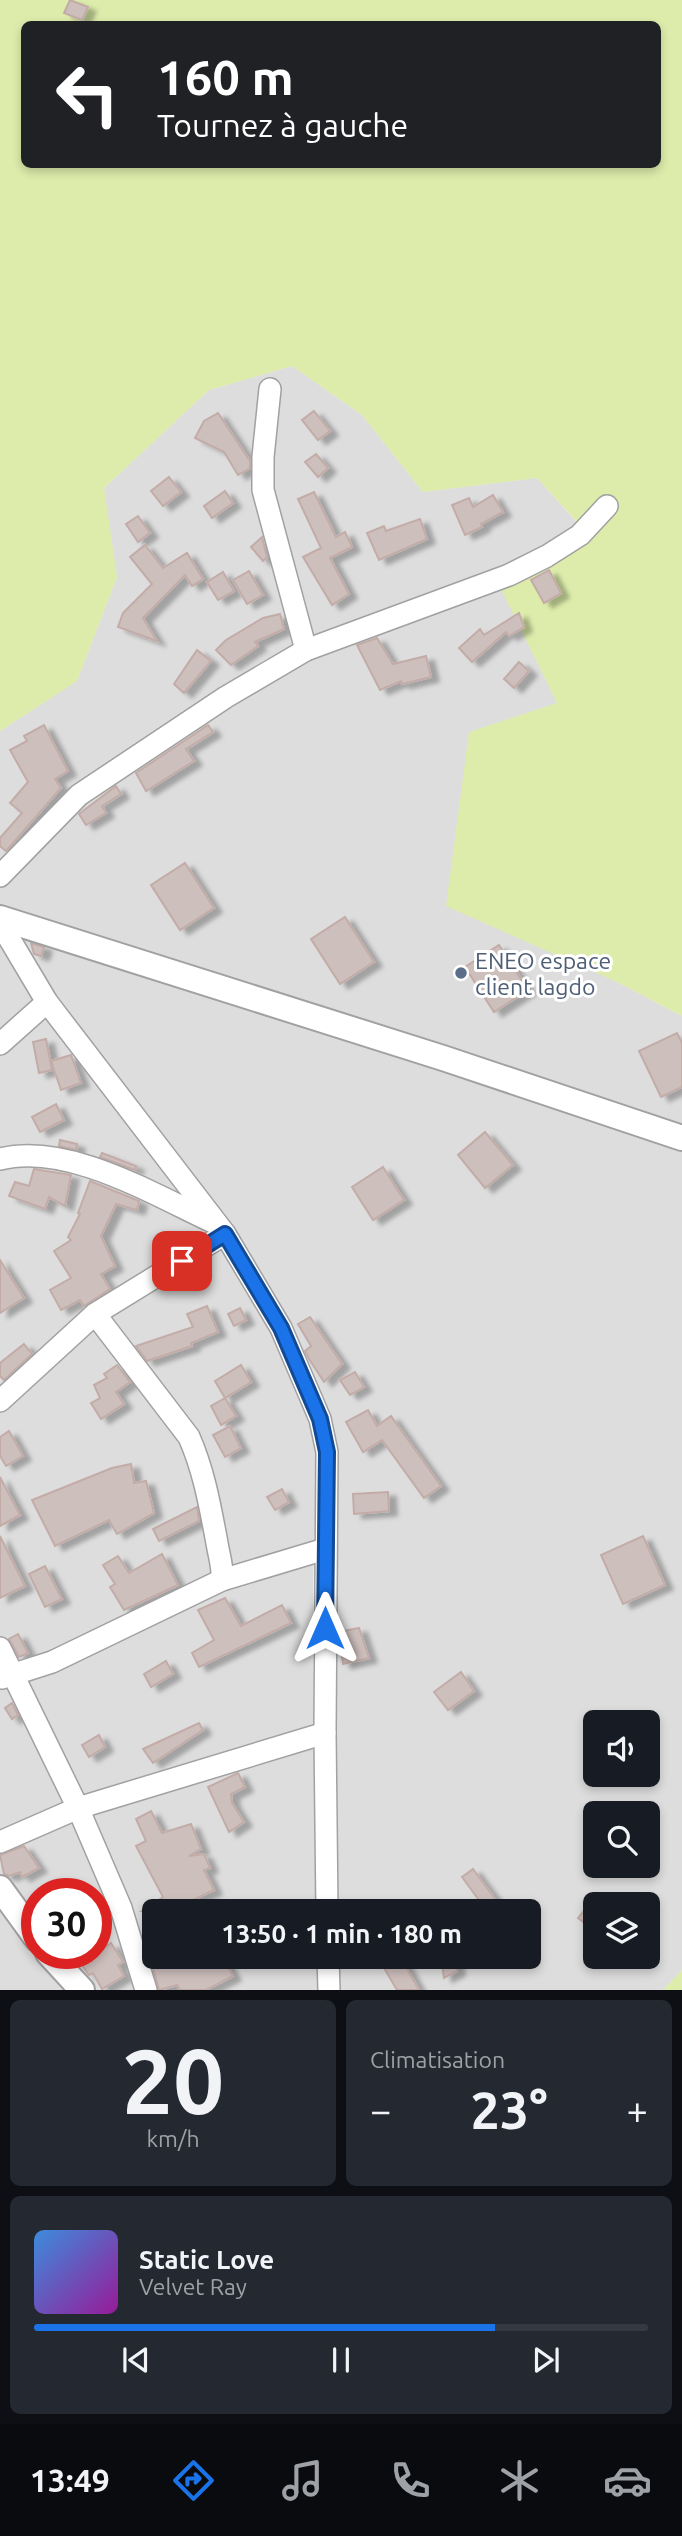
<!DOCTYPE html>
<html lang="fr">
<head>
<meta charset="utf-8">
<style>
  :root { --surface:#171b24; --page:#242831; --text:#f1f3f6; --muted:#9ea1a6; --line:#363941; --accent:#1a73e8 }
  body { margin:0; font-family:Ubuntu,sans-serif; background:var(--page); color:var(--text); height:100vh; display:flex; flex-direction:column; font-size:26px; white-space:nowrap }
  * { box-sizing:border-box; margin:0 }
  p { font-size:23px; color:var(--muted) }
  .icon { flex:none; width:38px; height:38px; fill:none; stroke:currentColor; stroke-width:2; stroke-linecap:round; stroke-linejoin:round }
  .map { position:relative; height:1990px; overflow:hidden }
  .sheet { display:flex; flex-direction:column; gap:10px; padding:10px; background:#0d0f14; flex:1 }
  .sheet>* { flex:none }
  .top-card { position:absolute; left:21px; top:21px; width:640px; height:147px; border-radius:10px; box-shadow:0 4px 10px #0003; background:#202124; color:#fff; overflow:hidden }
  .buttons { position:absolute; left:583px; top:1710px; display:grid; gap:14px }
  .buttons a { display:grid; place-items:center; width:77px; height:77px; border-radius:10px; background:var(--surface); box-shadow:0 4px 10px #0003; font-size:35px }
  .speed { position:absolute; left:21px; top:1878px; display:flex; gap:14px; font-size:35px; font-weight:700; text-align:center }
  .speed>* { display:grid; place-content:center; width:91px; height:91px; border-radius:50%; background:var(--surface); box-shadow:0 4px 10px #0003; line-height:1 }
  .speed .limit { border:10px solid #d22; background:#fff; color:#111 }
  .pin { position:absolute; display:grid; place-items:center; width:60px; height:60px; color:#fff; margin:-30px; border-radius:14px; box-shadow:0 4px 10px #0006 }
  .me { position:absolute; width:77px; margin:-38px; rotate:0deg; stroke-linejoin:round; filter:drop-shadow(0 0 5px #0008) }
  .turn { display:flex; align-items:center; gap:24px; height:147px; padding:0 21px; font-size:32px }
  .turn .icon { width:91px; height:91px; stroke-width:2.5 }
  .turn b { display:block; font-size:49px; line-height:60px }
  .big { font-size:52px; font-weight:700; line-height:1.1 }
  .sheet .card { flex:1; display:flex; flex-direction:column; justify-content:center; gap:10px; min-width:0; padding:0 24px; border-radius:10px; background:var(--page) }
  .sheet .dial { align-items:center; gap:0 }
  .dial b { font-size:91px; line-height:1 }
  .song { display:flex; align-items:center; gap:21px }
  .cover { width:84px; height:84px; border-radius:10px; background:linear-gradient(135deg,hsl(210 70% 55%),hsl(300 70% 35%)) }
  .played { height:7px; border-radius:4px; background:linear-gradient(90deg,var(--accent) 75%,var(--line) 75%) }
  .keys { display:flex; justify-content:space-around; direction:ltr }
  .heat { display:flex; justify-content:space-between; align-items:center; font-size:38px; direction:ltr }
  .sheet .tiles { flex:1; display:grid; gap:10px; grid-template-columns:1fr 1fr }
  .card:last-child { grid-column:span 2 }
  .trip { position:absolute; left:142px; top:1899px; width:399px; height:70px; border-radius:10px; background:var(--surface); box-shadow:0 4px 10px #0003; font-weight:700; line-height:70px; text-align:center }
  .menu { display:flex; height:112px; justify-content:space-around; align-items:center; background:#090b0e; color:var(--muted) }
  .menu .icon { width:49px; height:49px }
  .menu .on { color:var(--accent) }
  .menu b { font-size:32px; color:var(--text) }
  .map>svg:first-child { display:block }
  .residential { fill:#dedddd; fill-rule:evenodd }
  .grass { fill:#ddecab; fill-rule:evenodd }
  .building { fill:#cdbfbc; stroke:#c3aca8; stroke-width:2; filter:url(#shadow) }
  .lines { fill:none; stroke-linecap:round; stroke-linejoin:round }
  .minor-casing { stroke:#a1a1a1; stroke-width:24 }
  .tertiary-casing { stroke:#a1a1a1; stroke-width:28 }
  .minor { stroke:#fff; stroke-width:21 }
  .tertiary { stroke:#fff; stroke-width:24 }
  .route-casing { stroke:#114b97; stroke-width:18 }
  .route { stroke:#1a73e8; stroke-width:12 }
  .service-dot { fill:#5c6f8a; stroke:#fff; stroke-width:2.5 }
  .labels { text-anchor:middle; dominant-baseline:central; stroke-width:6; stroke-linejoin:round; paint-order:stroke }
  .service-label { font-size:23px; fill:#4e5e75; stroke:#fff; text-anchor:start }
</style>
</head>
<body>
<div class="map">
<svg width="682" height="1990" viewBox="0 0 682 1990">
  <defs>
    <filter id="shadow"><feDropShadow dx="8" dy="4.5" stdDeviation="2" flood-color="#0004"/></filter>
  </defs>
  <rect width="100%" height="100%" fill="#f1eae6"/>
  <!-- residential -->
  <path class="residential" d="M292 366 362 415 423 492 537 478 589 536 557 703 619 983 682 1016V1970L663 1990H0V731L77 681 117 577 103 489 209 390ZM314 1531V1673H313V1575ZM595 1722H648V1774H595ZM595 1813H648V1866H595ZM37 1894H96V1953H37ZM595 1904H648V1956H595ZM154 1911H528V1956H154Z"/>
  <!-- grass -->
  <g class="grass">
    <path d="M0 0H682V1016L619 983 446 906 469 732 557 703 500 587 589 535 537 478 423 492 362 415 292 366 209 390 104 488 117 577 77 681 0 731ZM24 24H658V164H24Z"/>
    <polygon points="682,1970 682,1990 663,1990"/>
  </g>
  <!-- building -->
  <g class="building">
    <polygon points="70,0 88,7 82,20 64,13"/>
    <polygon points="314,411 330,431 318,440 302,420"/>
    <polygon points="218,413 250,461 250,468 238,475 224,452 195,438 204,421"/>
    <polygon points="316,454 328,468 318,477 305,462"/>
    <polygon points="169,477 181,492 163,506 151,491"/>
    <polygon points="225,491 233,503 212,518 204,506"/>
    <polygon points="314,492 336,537 345,532 352,547 330,558 349,594 332,605 303,557 321,548 298,499"/>
    <polygon points="493,495 503,512 481,524 482,527 465,535 452,505 469,498 473,507"/>
    <polygon points="138,516 150,533 138,542 126,524"/>
    <polygon points="420,519 427,539 379,560 367,533 384,526 386,531"/>
    <polygon points="262,537 267,557 263,561 251,547"/>
    <polygon points="145,545 163,568 187,553 203,579 192,586 185,575 143,618 157,641 118,627 123,613 152,584 130,557"/>
    <polygon points="549,570 561,593 544,603 531,580"/>
    <polygon points="249,571 263,595 247,604 233,580"/>
    <polygon points="223,572 234,591 218,600 207,582"/>
    <polygon points="519,613 524,627 509,636 506,632 472,662 459,648 480,629 484,635"/>
    <polygon points="280,614 284,629 255,642 258,646 231,665 216,650 226,640 263,618"/>
    <polygon points="377,638 393,664 426,656 431,677 402,684 401,681 380,690 357,645"/>
    <polygon points="197,650 211,661 184,693 174,684"/>
    <polygon points="519,662 529,671 514,688 504,679"/>
    <polygon points="44,725 68,771 55,779 61,788 6,851 0,846 0,838 22,813 10,803 28,782 10,750 27,741 24,736"/>
    <polygon points="208,725 213,732 186,749 194,761 146,791 136,773"/>
    <polygon points="116,786 121,794 102,806 106,813 86,825 79,814"/>
    <polygon points="185,863 214,908 180,930 151,885"/>
    <polygon points="345,917 374,962 340,984 311,939"/>
    <polygon points="31,943 44,947 41,956 34,954"/>
    <polygon points="499,945 528,990 494,1012 465,967"/>
    <polygon points="677,1033 682,1043 682,1087 661,1097 639,1051"/>
    <polygon points="46,1039 52,1070 39,1073 33,1042"/>
    <polygon points="71,1055 81,1083 61,1090 51,1061"/>
    <polygon points="56,1104 64,1120 40,1132 32,1117"/>
    <polygon points="485,1132 513,1165 485,1188 458,1155"/>
    <polygon points="60,1140 77,1144 76,1150 59,1146"/>
    <polygon points="102,1153 136,1166 135,1170 100,1157"/>
    <polygon points="383,1167 404,1200 373,1220 352,1187"/>
    <polygon points="34,1169 71,1175 65,1206 49,1197 45,1209 9,1196 15,1182 29,1186"/>
    <polygon points="90,1181 139,1201 137,1210 116,1204 101,1236 115,1266 101,1274 110,1289 84,1306 80,1300 61,1310 50,1290 71,1278 54,1251 71,1240 68,1237 80,1214 78,1213"/>
    <polygon points="0,1260 24,1298 0,1313"/>
    <polygon points="207,1306 218,1332 191,1343 192,1346 147,1361 136,1346 193,1327 187,1314"/>
    <polygon points="240,1308 246,1320 234,1326 228,1314"/>
    <polygon points="310,1317 342,1364 324,1382 309,1359 305,1351 311,1346 298,1324"/>
    <polygon points="24,1344 32,1354 4,1380 0,1376 0,1363"/>
    <polygon points="117,1365 130,1382 116,1392 124,1404 101,1419 91,1403 100,1398 94,1385 107,1378 104,1374"/>
    <polygon points="241,1365 251,1382 225,1398 215,1381"/>
    <polygon points="355,1372 364,1387 350,1395 340,1380"/>
    <polygon points="225,1398 236,1416 221,1425 211,1406"/>
    <polygon points="368,1410 377,1426 391,1416 441,1486 424,1498 382,1440 363,1452 346,1422"/>
    <polygon points="230,1426 241,1448 225,1457 213,1435"/>
    <polygon points="9,1431 23,1456 6,1466 0,1456 0,1437"/>
    <polygon points="131,1464 134,1483 146,1481 154,1513 117,1534 109,1520 55,1546 32,1500 112,1468"/>
    <polygon points="0,1477 20,1515 0,1526"/>
    <polygon points="282,1489 289,1502 275,1510 267,1497"/>
    <polygon points="388,1492 389,1511 354,1514 353,1494"/>
    <polygon points="197,1507 199,1521 159,1541 153,1529"/>
    <polygon points="0,1536 25,1586 0,1598"/>
    <polygon points="643,1536 665,1585 623,1604 601,1555"/>
    <polygon points="162,1554 178,1585 124,1610 110,1587 115,1584 103,1565 118,1556 129,1573"/>
    <polygon points="45,1566 62,1599 45,1607 29,1574"/>
    <polygon points="225,1598 241,1626 282,1605 291,1623 199,1667 192,1653 214,1640 198,1610"/>
    <polygon points="359,1628 369,1658 343,1664 339,1632"/>
    <polygon points="18,1634 28,1653 19,1657 9,1639"/>
    <polygon points="166,1661 173,1674 151,1687 144,1674"/>
    <polygon points="461,1672 474,1691 448,1710 434,1692"/>
    <polygon points="12,1703 18,1715 12,1719 5,1708"/>
    <polygon points="199,1723 203,1730 153,1763 143,1749"/>
    <polygon points="99,1735 105,1747 89,1757 82,1745"/>
    <polygon points="238,1773 245,1787 231,1794 232,1803 244,1822 229,1832 208,1787"/>
    <polygon points="151,1811 162,1833 191,1824 201,1849 189,1856 204,1854 210,1868 204,1870 214,1890 181,1906 183,1911 142,1911 163,1897 136,1846 146,1841 136,1819"/>
    <polygon points="24,1846 39,1868 22,1877 20,1872 9,1876 4,1874 0,1855"/>
    <polygon points="473,1869 504,1911 487,1911 462,1877"/>
    <polygon points="587,1907 595,1913 595,1931 578,1918"/>
    <polygon points="111,1943 123,1962 118,1965 124,1976 102,1989 93,1973 89,1975 81,1964"/>
    <polygon points="165,1956 222,1956 233,1976 206,1990 180,1990 177,1985 159,1990 152,1964"/>
    <polygon points="377,1956 400,1956 419,1990 397,1990"/>
    <polygon points="441,1956 455,1956 457,1971 444,1978"/>
  </g>
  <g class="lines">
    <defs>
      <g id="minor">
        <polyline points="270,389 263,457 263,490 306,650"/>
        <polyline points="0,876 79,795 226,697 306,650 509,575 547,556 580,535 607,506"/>
        <polyline points="0,923 47,1002 225,1234 281,1328 320,1419 327,1452 325,1733 327,1911"/>
        <polyline points="0,1044 47,1002"/>
        <path d="M0 1159C68 1142 154 1195 215 1223"/>
        <path d="M95 1314 189 1437C204 1471 210 1506 217 1543 219 1556 223 1566 222 1580"/>
        <polyline points="0,1401 95,1314 225,1234"/>
        <polyline points="0,1648 78,1808 121,1908 146,1990"/>
        <polyline points="2,1678 52,1662 222,1580 325,1549"/>
        <polyline points="0,1842 78,1808 325,1733"/>
        <polyline points="328,1956 329,1990"/>
      </g>
      <g id="tertiary">
        <polyline points="0,918 443,1058 682,1138"/>
        <polyline points="0,1888 37,1939"/>
        <polyline points="48,1953 82,1990"/>
      </g>
    </defs>
    <!-- minor casing -->
    <use href="#minor" class="minor-casing"/>
    <!-- tertiary casing -->
    <use href="#tertiary" class="tertiary-casing"/>
    <!-- minor -->
    <use href="#minor" class="minor"/>
    <!-- tertiary -->
    <use href="#tertiary" class="tertiary"/>
  </g>
  <g class="lines">
    <defs>
      <polyline id="route" points="182,1261 225,1234 281,1328 320,1419 327,1452 325,1628"/>
    </defs>
    <!-- route casing -->
    <use href="#route" class="route-casing"/>
    <!-- route -->
    <use href="#route" class="route"/>
  </g>
  <!-- markers -->
  <circle class="service-dot" cx="461" cy="973" r="7"/>
  <g class="labels">
    <!-- service labels -->
    <g class="service-label">
      <text x="475" y="960">ENEO espace<tspan x="475" dy="26">client lagdo</tspan></text>
    </g>
  </g>
</svg>
<div class="buttons">
<a><svg class="icon" aria-label="sound" viewBox="0 0 24 24"><path d="M4 9h4l5-4v14l-5-4H4zM17 9q2 3 0 6"/></svg></a>
<a><svg class="icon" aria-label="search" viewBox="0 0 24 24"><circle cx="10" cy="10" r="6"/><path d="M15 15l6 6"/></svg></a>
<a><svg class="icon" aria-label="layers" viewBox="0 0 24 24"><path d="M12 4l9 5-9 5-9-5zM3 14l9 5 9-5"/></svg></a>
</div>
<div class="speed"><div class="limit">30</div></div>
<div class="pin" style="left:182px;top:1261px;background:#d93025"><svg class="icon" aria-label="arrive" viewBox="0 0 24 24"><path d="M6 21V4h12l-3 4 3 4H6"/></svg></div>
<svg class="me" style="left:325px;top:1628px" viewBox="-20 -20 40 40"><path d="M0-17L14 15 0 8-14 15z" fill="#1a73e8" stroke="#fff" stroke-width="4"/></svg>
<div class="trip">13:50 · 1 min · 180 m</div>
<div class="top-card">
<div class="turn"><svg class="icon" aria-label="left" viewBox="0 0 24 24"><path d="M17 20v-9H6M10 6l-5 5 5 5"/></svg><div><b>160 m</b>Tournez à gauche</div></div>
</div>
</div>
<section class="sheet">
<div class="tiles">
<div class="card dial"><b>20</b><p>km/h</p></div>
<div class="card"><p>Climatisation</p>
<div class="heat"><a>−</a><b class="big">23°</b><a>+</a></div>
</div>
<div class="card">
<div class="song"><i class="cover"></i><div><b>Static Love</b><p>Velvet Ray</p></div></div>
<div class="played"></div>
<div class="keys"><svg class="icon" aria-label="previous" viewBox="0 0 24 24"><path d="M18 5L8 12l10 7zM5 5v14"/></svg><svg class="icon" aria-label="pause" viewBox="0 0 24 24"><path d="M8 5v14M16 5v14"/></svg><svg class="icon" aria-label="next" viewBox="0 0 24 24"><path d="M6 5l10 7-10 7zM19 5v14"/></svg></div>
</div>
</div>
</section>
<nav class="menu">
<b>13:49</b>
<svg class="icon on" aria-label="directions" viewBox="0 0 24 24"><path d="M12 3l9 9-9 9-9-9zM9 14v-3h6M13 9l2 2-2 2"/></svg>
<svg class="icon" aria-label="music" viewBox="0 0 24 24"><path d="M9 18V5l10-2v13"/><circle cx="6" cy="18" r="3"/><circle cx="16" cy="16" r="3"/></svg>
<svg class="icon" aria-label="phone" viewBox="0 0 24 24"><path d="M5 4h4l2 5-3 2q2 4 5 5l2-3 5 2v4C11 20 4 13 5 4z"/></svg>
<svg class="icon" aria-label="climate" viewBox="0 0 24 24"><path d="M12 3v18M4 7l16 10M4 17L20 7"/></svg>
<svg class="icon" aria-label="car" viewBox="0 0 24 24"><path d="M5 17H2v-5l4-1 3-4h7l3 4 3 1v5h-3M9 17h6M6 11h13"/><circle cx="7" cy="17" r="2"/><circle cx="17" cy="17" r="2"/></svg>
</nav>
</body>
</html>
